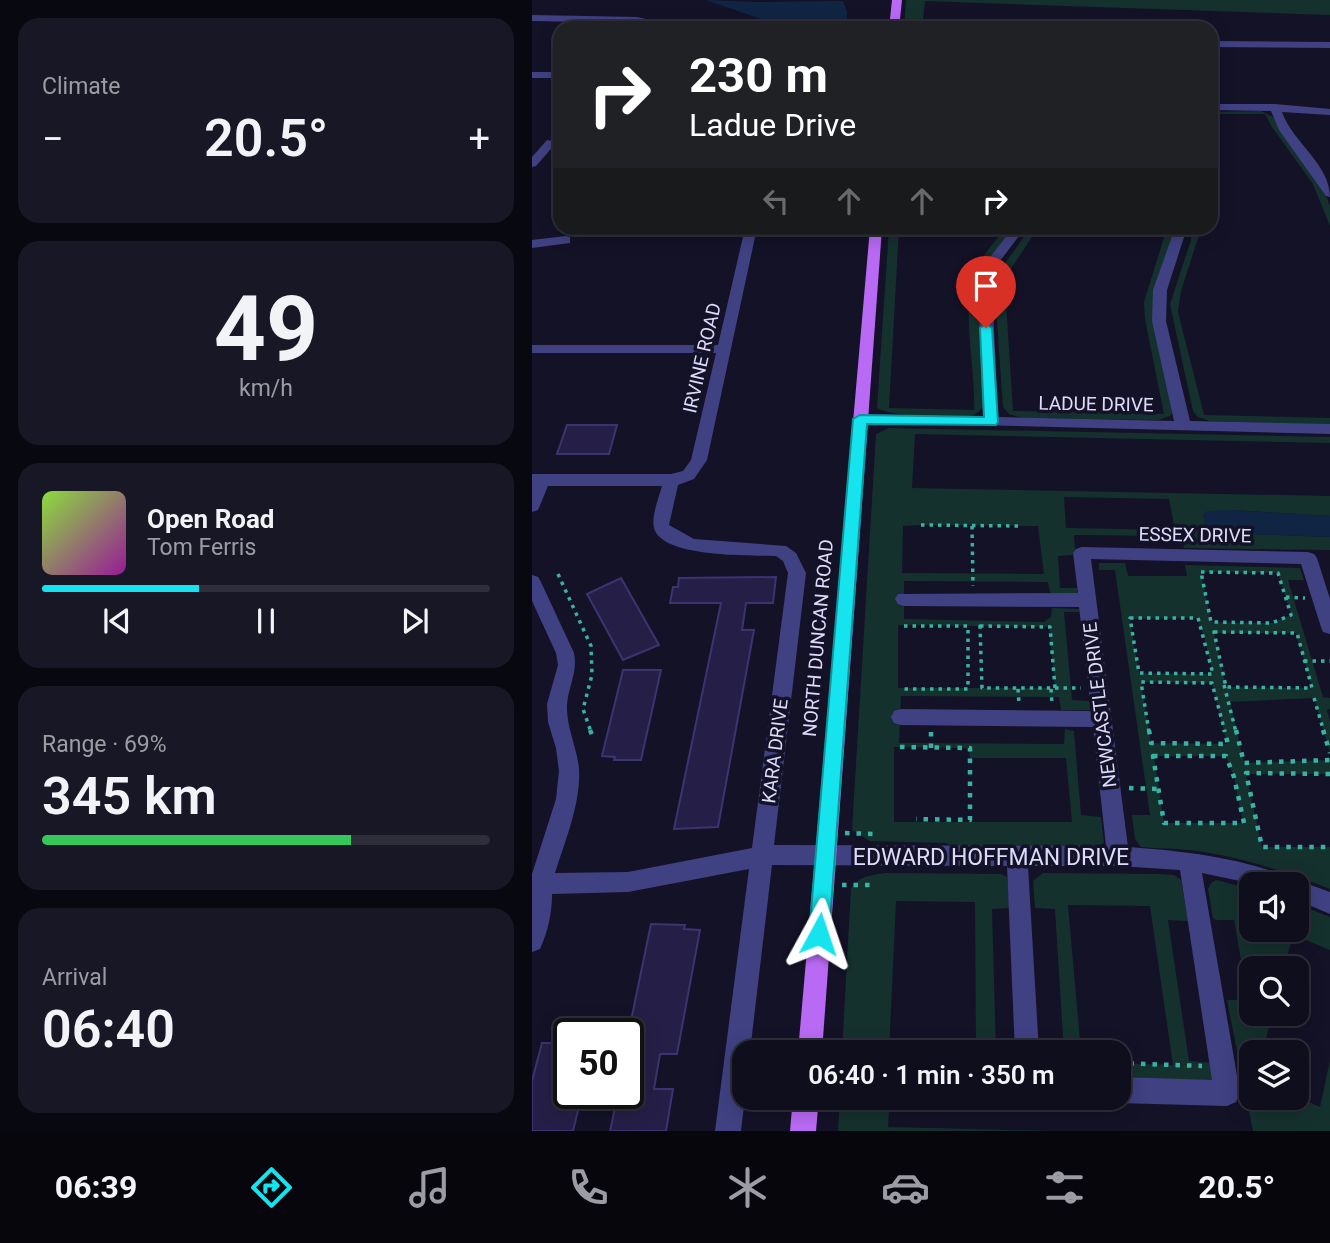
<!DOCTYPE html>
<html lang="en">
<head>
<meta charset="utf-8">
<style>
  :root { --surface:#0f0e1d; --page:#181726; --text:#f1f3f6; --muted:#9b9ca4; --line:#2f2e3b; --accent:#15e4ee }
  body { margin:0; font-family:Roboto,sans-serif; background:var(--page); color:var(--text); height:100vh; display:flex; flex-direction:column; font-size:26px; white-space:nowrap }
  * { box-sizing:border-box; margin:0 }
  p { font-size:23px; color:var(--muted) }
  .icon { flex:none; width:38px; height:38px; fill:none; stroke:currentColor; stroke-width:2; stroke-linecap:round; stroke-linejoin:round }
  .map { position:relative; flex:1; overflow:hidden }
  .sheet { display:flex; flex-direction:column; gap:18px; padding:18px; background:#080810; width:532px }
  .sheet>* { flex:none }
  .banner { position:absolute; left:21px; top:21px; width:665px; height:214px; border-radius:21px; box-shadow:0 4px 18px #0003,0 0 0 2px var(--line); background:#202124; color:#fff; overflow:hidden }
  .tools { position:absolute; left:707px; top:872px; display:grid; gap:14px }
  .tools a { display:grid; place-items:center; width:70px; height:70px; border-radius:14px; background:var(--surface); box-shadow:0 4px 18px #0003,0 0 0 2px var(--line); font-size:35px }
  .speed { position:absolute; left:21px; top:1018px; display:flex; gap:14px; font-size:35px; font-weight:700; text-align:center }
  .speed>* { display:grid; place-content:center; width:91px; height:91px; border-radius:50%; background:var(--surface); box-shadow:0 4px 18px #0003,0 0 0 2px var(--line); line-height:1 }
  .speed .limit { border:4px solid #111; border-radius:10px; background:#fff; color:#111 }
  .pin { position:absolute; display:grid; place-items:center; width:60px; height:60px; color:#fff; margin:-72px -30px; border-radius:50% 50% 50% 0; rotate:-45deg; box-shadow:0 0 7px #0007 }
  .pin .icon { rotate:45deg }
  .me { position:absolute; width:77px; margin:-38px; rotate:5deg; stroke-linejoin:round; filter:drop-shadow(0 0 5px #0008) }
  .turn { display:flex; align-items:center; gap:24px; height:147px; padding:0 21px; font-size:32px }
  .turn .icon { width:91px; height:91px; stroke-width:2.5 }
  .turn b { display:block; font-size:49px; line-height:60px }
  .lanes { display:flex; align-items:center; height:66px; padding:0 21px; background:#0003; justify-content:center; gap:35px; direction:ltr }
  .lanes .off { opacity:.35 }
  .big { font-size:52px; font-weight:600; line-height:1.1 }
  .sheet .tile { flex:1; display:flex; flex-direction:column; justify-content:center; gap:10px; min-width:0; padding:0 24px; border-radius:21px; background:var(--page) }
  .sheet .dial { align-items:center; gap:0 }
  .dial b { font-size:91px; line-height:1 }
  .song { display:flex; align-items:center; gap:21px }
  .cover { width:84px; height:84px; border-radius:10px; background:linear-gradient(135deg,hsl(90 70% 55%),hsl(300 70% 35%)) }
  .played { height:7px; border-radius:4px; background:linear-gradient(90deg,var(--accent) 35%,var(--line) 35%) }
  .keys { display:flex; justify-content:space-around; direction:ltr }
  .heat { display:flex; justify-content:space-between; align-items:center; font-size:38px; direction:ltr }
  .charge { height:10px; border-radius:5px; background:linear-gradient(90deg,#34c759 69%,var(--line) 0) }
  .trip { position:absolute; left:200px; top:1040px; width:399px; height:70px; border-radius:21px; background:var(--surface); box-shadow:0 4px 18px #0003,0 0 0 2px var(--line); font-weight:600; line-height:70px; text-align:center }
  .tab-bar { display:flex; height:112px; justify-content:space-around; align-items:center; background:#06060c; color:var(--muted) }
  .tab-bar .icon { width:49px; height:49px }
  .tab-bar .selected { color:var(--accent) }
  .tab-bar b { font-size:32px; color:var(--text) }
  main { display:flex; flex:1; min-height:0 }
  .map>svg:first-child { display:block }
  .green { fill:#15312e; fill-rule:evenodd }
  .water { fill:#0f2543 }
  .building { fill:#251f47; stroke:#3c3371; stroke-width:2 }
  .lines { fill:none; stroke-linecap:round; stroke-linejoin:round }
  .path-far1 { stroke:#39b2a4; stroke-width:3.5; stroke-dasharray:3.5 5; stroke-linecap:butt }
  .path { stroke:#39b2a4; stroke-width:4.5; stroke-dasharray:4.5 7; stroke-linecap:butt }
  .minor { fill:#404183; fill-rule:evenodd }
  .major { fill:#b96af4; fill-rule:evenodd }
  .route { fill:#15e4ee; stroke:#0e949b; stroke-width:2 }
  .labels { text-anchor:middle; dominant-baseline:central; stroke-width:7; stroke-linejoin:round; paint-order:stroke }
  .street-label { font-size:19px; fill:#dddbfc; stroke:#141227 }
  .near-street-label { font-size:23px; fill:#dddbfc; stroke:#141227 }
</style>
</head>
<body>
<main>
<section class="sheet">
<div class="tile"><p>Climate</p>
<div class="heat"><a>−</a><b class="big">20.5°</b><a>+</a></div>
</div>
<div class="tile dial"><b>49</b><p>km/h</p></div>
<div class="tile">
<div class="song"><i class="cover"></i><div><b>Open Road</b><p>Tom Ferris</p></div></div>
<div class="played"></div>
<div class="keys"><svg class="icon" aria-label="previous" viewBox="0 0 24 24"><path d="M18 5L8 12l10 7zM5 5v14"/></svg><svg class="icon" aria-label="pause" viewBox="0 0 24 24"><path d="M8 5v14M16 5v14"/></svg><svg class="icon" aria-label="next" viewBox="0 0 24 24"><path d="M6 5l10 7-10 7zM19 5v14"/></svg></div>
</div>
<div class="tile"><p>Range · 69%</p><b class="big">345 km</b><div class="charge"></div></div>
<div class="tile"><p>Arrival</p><b class="big">06:40</b></div>
</section>
<div class="map">
<svg width="798" height="1131" viewBox="0 0 798 1131">
  <rect width="100%" height="100%" fill="#141227"/>
  <!-- green -->
  <g class="green">
    <polygon points="374,0 798,0 798,15 393,1 390,28 372,28"/>
    <polygon points="729,111 741,117 793,193 798,206 798,226 781,184 740,127 733,114 679,114 679,112"/>
    <path d="M357 228H367L357 408 442 410C444 371 429 309 442 273 449 255 463 243 473 228H482L456 262 451 407C447 412 443 415 437 416 422 420 357 416 345 408Z"/>
    <polygon points="498,228 506,228 480,267 473,287 481,411 632,414 613,319 612,302 635,228 643,228 622,294 641,412 638,416 626,420 490,418 477,414 471,407 463,294 469,269"/>
    <polygon points="660,228 668,228 668,232 649,291 646,312 672,415 798,418 798,425 678,421 666,417 661,411 638,304 659,240"/>
    <path d="M357 428 798 437V443L383 434 380 488 798 496V516L701 510 689 533 798 537V550L652 548 650 536 542 535 543 551 540 555 526 556 528 588H545L546 593H518L516 582 372 581V619L512 622 519 617 520 608 547 609V612H532L540 700 558 701 560 710H529L527 697 369 696 367 743 532 744 533 729 542 731 549 815 569 817 572 843 563 848 427 847 413 843 338 841 320 830 344 434ZM532 497 637 499 643 530 534 528ZM389 525 506 526 512 574 370 573 371 526ZM366 625 517 627 523 688H366ZM362 747 437 748 438 758H534L540 822H362Z"/>
    <path d="M567 563H593L596 576H655L653 565 768 568 772 580H756L791 697 798 698V709L795 710 798 722V753L782 698 698 702 712 763 798 760V774H714L730 847H798V889C753 871 706 856 658 850 642 848 625 849 609 847L603 839 600 815H618L583 570H567ZM669 572 746 573 759 615 740 623 679 622ZM665 618 672 636 681 674 607 673 598 619ZM682 633H764L780 688 694 687ZM609 682 680 683 695 744 619 743ZM622 756H694L702 777 711 823H632Z"/>
    <path d="M354 873 469 874 475 877 478 908 460 909 464 1052H444L443 902 364 901 357 1052H310L319 888C327 876 340 875 354 873Z"/>
    <polygon points="511,873 625,874 642,875 649,880 656,921 636,920 657,1061 681,1063 684,1081 586,1080 586,1063 641,1065 618,906 536,905 549,1052 532,1052 523,909 503,908 501,881"/>
    <polygon points="684,880 719,889 719,929 765,929 765,904 798,917 798,950 761,935 752,968 719,968 719,1013 740,1013 731,1052 719,1052 719,1097 765,1097 788,1107 798,1060 798,1131 721,1131 695,1000 716,1000 702,920 684,920 681,918 676,889 679,883"/>
    <polygon points="308,1097 358,1097 356,1127 522,1131 306,1131"/>
  </g>
  <!-- water -->
  <g class="water">
    <polygon points="174,0 222,2 311,1 315,12 315,28 254,28"/>
    <polygon points="701,510 798,516 798,537 689,533 674,529 671,515 675,511"/>
  </g>
  <!-- building -->
  <g class="building">
    <polygon points="35,425 85,425 77,454 25,454"/>
    <polygon points="244,577 241,603 214,603 210,630 222,630 186,827 142,829 189,603 138,603 141,587 146,587 147,578"/>
    <polygon points="89,578 127,645 91,660 55,594"/>
    <polygon points="91,670 129,670 109,760 82,760 83,757 70,756"/>
    <polygon points="119,924 153,925 152,929 168,930 145,1054 128,1054 123,1083 122,1089 141,1089 134,1131 78,1131 86,1094 96,1094 96,1035"/>
    <polygon points="10,1043 37,1043 37,1094 50,1094 41,1131 0,1131 0,1081"/>
  </g>
  <g class="lines">
    <!-- path-far1 -->
    <g class="path-far1">
      <polyline points="389,525 488,526"/>
      <polyline points="440,526 441,586"/>
      <polygon points="669,572 746,573 759,615 740,623 679,622"/>
      <polyline points="26,574 59,646 60,675 51,709 59,732"/>
      <polyline points="754,597 773,598"/>
      <polygon points="598,618 666,618 681,674 607,673"/>
      <polyline points="372,626 436,626 436,689 372,689"/>
      <polygon points="448,626 518,627 523,688 450,688"/>
      <polygon points="682,632 765,633 780,688 694,687"/>
      <polyline points="772,661 798,661"/>
      <polyline points="692,685 704,732"/>
      <polyline points="523,688 549,688"/>
      <polyline points="486,689 487,704"/>
      <polyline points="519,689 520,704"/>
      <polyline points="782,698 792,732"/>
      <polyline points="617,732 609,682 680,683 693,732"/>
    </g>
    <!-- path -->
    <g class="path">
      <polyline points="58,730 60,735"/>
      <polyline points="617,730 619,743 696,744 692,730"/>
      <polyline points="704,730 712,763 798,760"/>
      <polyline points="791,730 798,753"/>
      <polyline points="399,732 399,748"/>
      <polyline points="368,747 438,748 438,820 384,819"/>
      <polygon points="621,756 694,756 702,777 712,823 632,823"/>
      <polyline points="798,774 714,773 730,847 798,847"/>
      <polyline points="597,788 627,789"/>
      <polyline points="313,833 343,834"/>
      <polyline points="310,885 339,885"/>
      <polyline points="586,1063 670,1066"/>
    </g>
    <!-- minor -->
    <g class="minor">
      <polygon points="0,15 105,17 156,28 135,28 105,23 0,21"/>
      <polygon points="477,25 521,25 526,28 472,28"/>
      <polygon points="679,41 798,42 798,48 679,47"/>
      <rect x="0" y="72" width="28" height="6"/>
      <path d="M679 104H743L798 109V115L750 112C761 143 798 164 798 197L794 196 747 130 739 111 679 110Z"/>
      <polygon points="15,140 25,142 4,166 0,167 0,157"/>
      <path d="M213 228H225L175 460 162 479 146 485 137 525 162 539 254 546 264 553 274 573 242 845 574 846 561 727 369 725 362 723 359 717 362 711 369 709 559 711 547 607 372 606 366 604 363 599 366 594 546 593 541 553 544 549 550 547 776 552 782 554 785 558 798 599V634L791 632 789 627 769 564 559 559 596 847C652 851 704 857 757 877L759 882 765 880 798 892V914L765 900V884H722L670 873 708 1093 704 1102 695 1106 586 1103 576 1097H586V1077L680 1080 648 870 586 866H496L507 1052H483L475 866 240 865 218 1052H212L213 1097 209 1131H183L217 869 96 892 20 894C20 913 16 931 8 949L0 952V874L24 799 27 771 24 748 16 722 15 704 26 665 24 653 0 601V575L6 577 9 582 42 653C46 672 36 687 35 705 34 727 45 747 47 769 49 803 33 841 23 873L96 872 220 848 256 573 251 561 244 556C218 555 130 558 122 528 119 517 127 497 130 486H16L6 510 0 512V474H139L151 471 159 460 184 353H0V345H186Z"/>
      <polygon points="481,228 493,228 468,261 460,285 466,417 642,421 620,321 621,290 643,228 655,228 635,290 634,321 658,421 798,424 798,434 323,422 320,419 323,416 328,414 451,417 446,285 455,261"/>
      <polygon points="34,236 38,237 38,243 0,248 0,240"/>
    </g>
    <!-- major -->
    <g class="major">
      <polygon points="360,0 370,0 367,28 357,28"/>
      <polygon points="338,228 350,228 290,1052 266,1052"/>
      <polygon points="261,1097 287,1097 284,1131 258,1131"/>
    </g>
  </g>
  <!-- route -->
  <polygon class="route" points="454,324 460,328 466,422 464,425 335,424 297,934 294,941 287,944 280,941 277,934 321,419 328,415 452,417 448,328"/>
  <g class="labels">
    <!-- street labels -->
    <g class="street-label">
      <text transform="translate(170 358) rotate(-77)">IRVINE ROAD</text>
      <text transform="translate(564 404) rotate(1)">LADUE DRIVE</text>
      <text transform="translate(663 535) rotate(1)">ESSEX DRIVE</text>
      <text transform="translate(286 638) rotate(-85)">NORTH DUNCAN ROAD</text>
      <text transform="translate(568 705) rotate(-97)">NEWCASTLE DRIVE</text>
      <text transform="translate(243 751) rotate(-83)">KARA DRIVE</text>
    </g>
    <!-- near-street labels -->
    <g class="near-street-label">
      <text x="459" y="857">EDWARD HOFFMAN DRIVE</text>
    </g>
  </g>
</svg>
<div class="tools">
<a><svg class="icon" aria-label="sound" viewBox="0 0 24 24"><path d="M4 9h4l5-4v14l-5-4H4zM17 9q2 3 0 6"/></svg></a>
<a><svg class="icon" aria-label="search" viewBox="0 0 24 24"><circle cx="10" cy="10" r="6"/><path d="M15 15l6 6"/></svg></a>
<a><svg class="icon" aria-label="layers" viewBox="0 0 24 24"><path d="M12 4l9 5-9 5-9-5zM3 14l9 5 9-5"/></svg></a>
</div>
<div class="speed"><div class="limit">50</div></div>
<div class="pin" style="left:454px;top:328px;background:#d93025"><svg class="icon" aria-label="arrive" viewBox="0 0 24 24"><path d="M6 21V4h12l-3 4 3 4H6"/></svg></div>
<svg class="me" style="left:287px;top:934px" viewBox="-20 -20 40 40"><path d="M0-17L14 15 0 8-14 15z" fill="#15e4ee" stroke="#fff" stroke-width="4"/></svg>
<div class="trip">06:40 · 1 min · 350 m</div>
<div class="banner">
<div class="turn"><svg class="icon" aria-label="right" viewBox="0 0 24 24"><path d="M7 20v-9h11M14 6l5 5-5 5"/></svg><div><b>230 m</b>Ladue Drive</div></div>
<div class="lanes"><svg class="icon off" aria-label="left" viewBox="0 0 24 24"><path d="M17 20v-9H6M10 6l-5 5 5 5"/></svg><svg class="icon off" aria-label="ahead" viewBox="0 0 24 24"><path d="M12 20V5M6 11l6-6 6 6"/></svg><svg class="icon off" aria-label="ahead" viewBox="0 0 24 24"><path d="M12 20V5M6 11l6-6 6 6"/></svg><svg class="icon" aria-label="right" viewBox="0 0 24 24"><path d="M7 20v-9h11M14 6l5 5-5 5"/></svg></div>
</div>
</div>
</main>
<nav class="tab-bar">
<b>06:39</b>
<svg class="icon selected" aria-label="directions" viewBox="0 0 24 24"><path d="M12 3l9 9-9 9-9-9zM9 14v-3h6M13 9l2 2-2 2"/></svg>
<svg class="icon" aria-label="music" viewBox="0 0 24 24"><path d="M9 18V5l10-2v13"/><circle cx="6" cy="18" r="3"/><circle cx="16" cy="16" r="3"/></svg>
<svg class="icon" aria-label="phone" viewBox="0 0 24 24"><path d="M5 4h4l2 5-3 2q2 4 5 5l2-3 5 2v4C11 20 4 13 5 4z"/></svg>
<svg class="icon" aria-label="climate" viewBox="0 0 24 24"><path d="M12 3v18M4 7l16 10M4 17L20 7"/></svg>
<svg class="icon" aria-label="car" viewBox="0 0 24 24"><path d="M5 17H2v-5l4-1 3-4h7l3 4 3 1v5h-3M9 17h6M6 11h13"/><circle cx="7" cy="17" r="2"/><circle cx="17" cy="17" r="2"/></svg>
<svg class="icon" aria-label="filters" viewBox="0 0 24 24"><path d="M4 7h16M4 17h16"/><circle cx="9" cy="7" r="2"/><circle cx="15" cy="17" r="2"/></svg>
<b>20.5°</b>
</nav>
</body>
</html>
